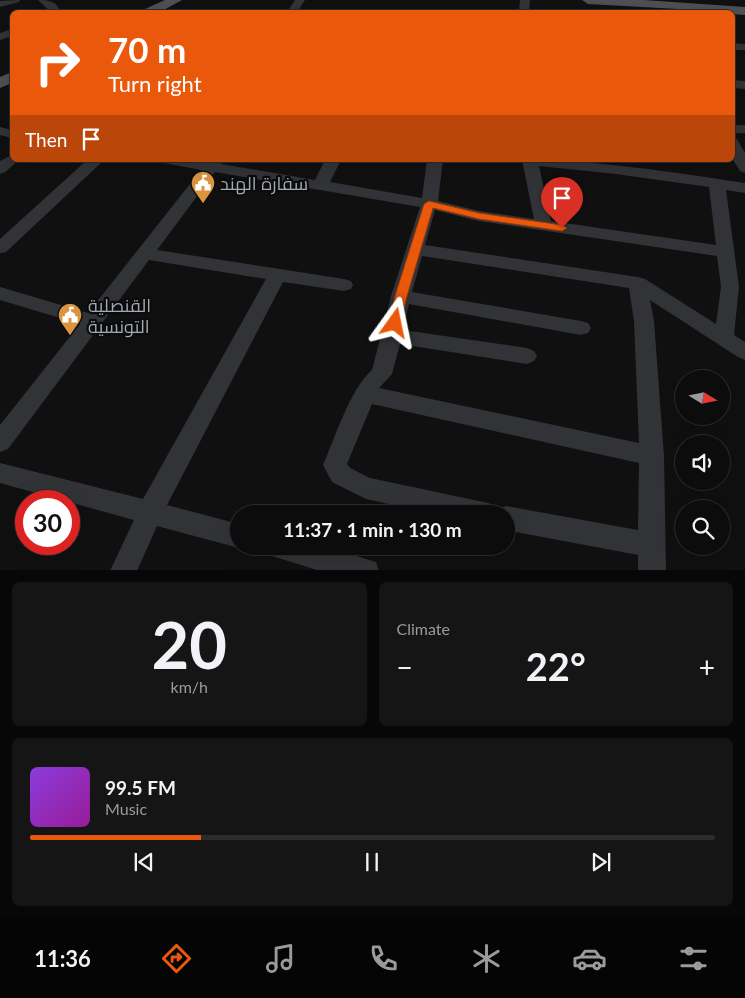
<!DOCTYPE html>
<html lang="en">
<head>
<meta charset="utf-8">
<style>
  :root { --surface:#0c0c0d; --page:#151516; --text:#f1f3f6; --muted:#9a9b9d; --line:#2c2c2e; --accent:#ea580c }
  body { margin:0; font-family:Lato,Cairo,sans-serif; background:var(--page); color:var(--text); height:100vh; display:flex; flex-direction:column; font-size:19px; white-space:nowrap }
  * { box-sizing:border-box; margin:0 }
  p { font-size:16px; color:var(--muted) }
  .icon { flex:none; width:28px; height:28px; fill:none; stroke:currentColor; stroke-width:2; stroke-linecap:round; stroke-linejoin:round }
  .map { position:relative; height:570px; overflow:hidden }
  .sheet { display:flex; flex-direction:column; gap:12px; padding:12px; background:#070707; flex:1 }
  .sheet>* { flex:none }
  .top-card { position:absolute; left:10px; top:10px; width:725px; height:152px; border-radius:8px; box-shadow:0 5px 20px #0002,0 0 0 1px var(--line); background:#ea580c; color:#fff; overflow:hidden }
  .needle { width:32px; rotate:100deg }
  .buttons { position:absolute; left:675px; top:370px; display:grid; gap:10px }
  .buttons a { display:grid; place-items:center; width:55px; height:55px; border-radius:50%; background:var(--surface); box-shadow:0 5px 20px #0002,0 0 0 1px var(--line); font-size:25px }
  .speed { position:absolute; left:15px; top:490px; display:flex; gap:10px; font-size:25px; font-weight:700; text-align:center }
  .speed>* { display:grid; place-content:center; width:65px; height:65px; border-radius:50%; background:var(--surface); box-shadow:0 5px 20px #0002,0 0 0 1px var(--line); line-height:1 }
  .speed .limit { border:8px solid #d22; background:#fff; color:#111 }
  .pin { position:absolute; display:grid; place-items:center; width:42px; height:42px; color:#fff; margin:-51px -21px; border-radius:50% 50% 50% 0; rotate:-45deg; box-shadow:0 0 5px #0007 }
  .pin .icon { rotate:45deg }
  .me { position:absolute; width:55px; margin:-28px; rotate:12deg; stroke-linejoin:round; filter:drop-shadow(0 0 4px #0008) }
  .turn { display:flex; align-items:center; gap:18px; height:105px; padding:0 15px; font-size:22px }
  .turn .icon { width:65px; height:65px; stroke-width:2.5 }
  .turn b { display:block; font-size:35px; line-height:42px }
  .then { display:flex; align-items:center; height:48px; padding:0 15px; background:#0003; gap:10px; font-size:19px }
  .big { font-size:38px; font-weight:700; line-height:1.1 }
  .sheet .widget { flex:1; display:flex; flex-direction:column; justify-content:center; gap:8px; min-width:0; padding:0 18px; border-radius:8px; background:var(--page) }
  .sheet .dial { align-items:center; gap:0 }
  .dial b { font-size:65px; line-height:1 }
  .song { display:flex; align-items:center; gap:15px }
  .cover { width:60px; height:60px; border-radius:8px; background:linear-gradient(135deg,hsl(270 70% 55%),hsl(300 70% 35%)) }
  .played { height:5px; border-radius:2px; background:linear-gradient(90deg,var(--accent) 25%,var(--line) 25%) }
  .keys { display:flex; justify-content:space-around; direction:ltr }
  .heat { display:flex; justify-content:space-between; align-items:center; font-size:28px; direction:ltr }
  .sheet .tiles { flex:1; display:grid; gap:12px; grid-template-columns:1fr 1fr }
  .widget:last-child { grid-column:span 2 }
  .trip { position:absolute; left:230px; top:505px; width:285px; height:50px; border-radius:25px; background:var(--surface); box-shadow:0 5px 20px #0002,0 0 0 1px var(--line); font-weight:700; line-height:50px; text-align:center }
  .tab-bar { display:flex; height:80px; justify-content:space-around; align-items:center; background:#050505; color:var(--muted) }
  .tab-bar .icon { width:35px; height:35px }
  .tab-bar .on { color:var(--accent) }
  .tab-bar b { font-size:22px; color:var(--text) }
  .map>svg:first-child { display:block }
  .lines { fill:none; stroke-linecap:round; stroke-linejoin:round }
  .minor { fill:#313336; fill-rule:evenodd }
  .major { fill:#4e5054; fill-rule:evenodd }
  .route { fill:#ea580c; stroke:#983908 }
  .labels { text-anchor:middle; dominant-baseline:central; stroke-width:4.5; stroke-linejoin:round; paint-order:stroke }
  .poi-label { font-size:18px; fill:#a3a9b0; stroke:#0b0b0c; text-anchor:start }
</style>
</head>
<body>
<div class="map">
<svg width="745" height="571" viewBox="0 0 745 571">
  <rect width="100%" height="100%" fill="#101011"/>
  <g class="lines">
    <!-- minor -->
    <g class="minor">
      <polygon points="20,0 19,2 0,7 0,1"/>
      <path d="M38 0C49 0 56 1 61 12H51Z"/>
      <polygon points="295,0 305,0 297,12 287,12"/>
      <polygon points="520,0 530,0 529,12 519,12"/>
      <polygon points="12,29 12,36 0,40 0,33"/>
      <polygon points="732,43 745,44 745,50 732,50"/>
      <polygon points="732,80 745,81 745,89 732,88"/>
      <rect x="732" y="125" width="13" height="8"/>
      <polygon points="0,127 12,130 12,138 0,135"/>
      <polygon points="732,138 737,139 745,153 745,173 740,171 732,158"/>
      <polygon points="12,155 12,160 19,160 5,172 0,174 0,161"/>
      <polygon points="87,160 104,160 6,252 0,253 0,239"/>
      <path d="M161 160 208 162 209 160H225L221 164 315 180 325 160H341L330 182 422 198 427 160H443L438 201 479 211 534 219 522 160C598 160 671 172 745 183V193L726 190 739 287 734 335 745 342V360L738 357 650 300 654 321 664 456 666 571H638V555L506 530V514H434L366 499 332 482 323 465C335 438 350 389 372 370L391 296 420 207 215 172 157 250 344 279 351 281 353 285 351 289 344 291 283 282 167 505 239 524V546H244L239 548 157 526 137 571H110L134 520 0 483V463L143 499 266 279 149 260 8 449 0 452V425L80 324 0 300V287L88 313 201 170 164 163ZM539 166 616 174 709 187 716 245 551 221ZM435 210 479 221 717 256 721 287 716 324 645 279 638 277 425 245ZM422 256 629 288 634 321 639 443 379 388 392 374 400 344 527 364 534 361 537 356 534 351 527 348 403 330 409 304 581 335 588 333 591 328 588 323 581 321 412 292ZM372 404 639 463 638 530 506 506 499 509 497 506 488 503 370 478 350 468 347 464Z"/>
      <polygon points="265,546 324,546 376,562 379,571 320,571 269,555"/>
    </g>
    <!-- major -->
    <g class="major">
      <polygon points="165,0 182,0 160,12 143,12 145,9"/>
      <polygon points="582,0 644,0 745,7 745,15 732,14 732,12 588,4"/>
      <polygon points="12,72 12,83 0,88 0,77"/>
    </g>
  </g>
  <!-- route -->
  <polygon class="route" points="429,201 479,213 562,225 567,228 562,231 479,219 433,208 407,296 401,323 399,326 391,326 389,323 395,296 424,204"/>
  <!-- icons -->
  <defs>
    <symbol id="civic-pin" viewBox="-11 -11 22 30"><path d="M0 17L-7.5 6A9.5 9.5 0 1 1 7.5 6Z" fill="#dc933d" stroke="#0b0b0c"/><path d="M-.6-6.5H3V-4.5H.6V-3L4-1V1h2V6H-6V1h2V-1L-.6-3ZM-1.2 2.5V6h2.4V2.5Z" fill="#fff"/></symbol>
  </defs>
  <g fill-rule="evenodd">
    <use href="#civic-pin" x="189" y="169" width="28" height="38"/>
    <use href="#civic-pin" x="56" y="301" width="28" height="38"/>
  </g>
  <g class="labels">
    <!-- poi labels -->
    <g class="poi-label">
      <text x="220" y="183">سفارة الهند</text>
      <text x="88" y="305">القنصلية<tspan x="88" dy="21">التونسية</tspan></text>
    </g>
  </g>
</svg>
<div class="buttons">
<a><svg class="needle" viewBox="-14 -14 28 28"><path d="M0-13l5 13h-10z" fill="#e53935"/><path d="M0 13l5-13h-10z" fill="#9a9b9d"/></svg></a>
<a><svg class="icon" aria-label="sound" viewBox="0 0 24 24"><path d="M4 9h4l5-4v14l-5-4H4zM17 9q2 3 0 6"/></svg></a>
<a><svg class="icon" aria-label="search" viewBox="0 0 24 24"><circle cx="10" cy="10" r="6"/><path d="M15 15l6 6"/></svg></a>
</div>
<div class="speed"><div class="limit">30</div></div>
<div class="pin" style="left:562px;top:228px;background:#d93025"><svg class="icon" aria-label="arrive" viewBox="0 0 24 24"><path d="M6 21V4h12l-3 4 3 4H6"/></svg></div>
<svg class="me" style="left:395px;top:323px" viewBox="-20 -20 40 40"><path d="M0-17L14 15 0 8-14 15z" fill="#ea580c" stroke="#fff" stroke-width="4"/></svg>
<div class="trip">11:37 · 1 min · 130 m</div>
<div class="top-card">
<div class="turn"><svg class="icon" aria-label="right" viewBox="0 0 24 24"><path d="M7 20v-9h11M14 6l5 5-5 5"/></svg><div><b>70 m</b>Turn right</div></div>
<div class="then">Then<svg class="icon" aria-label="arrive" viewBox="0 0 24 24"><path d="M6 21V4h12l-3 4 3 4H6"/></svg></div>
</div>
</div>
<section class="sheet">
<div class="tiles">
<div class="widget dial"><b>20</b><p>km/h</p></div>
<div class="widget"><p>Climate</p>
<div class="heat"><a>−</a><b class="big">22°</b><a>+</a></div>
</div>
<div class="widget">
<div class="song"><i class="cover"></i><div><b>99.5 FM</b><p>Music</p></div></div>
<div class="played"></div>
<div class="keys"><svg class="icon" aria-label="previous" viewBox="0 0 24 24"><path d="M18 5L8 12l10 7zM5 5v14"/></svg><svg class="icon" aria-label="pause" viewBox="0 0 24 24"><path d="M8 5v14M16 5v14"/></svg><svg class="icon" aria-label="next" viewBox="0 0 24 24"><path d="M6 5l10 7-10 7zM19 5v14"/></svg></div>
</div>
</div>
</section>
<nav class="tab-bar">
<b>11:36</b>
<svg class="icon on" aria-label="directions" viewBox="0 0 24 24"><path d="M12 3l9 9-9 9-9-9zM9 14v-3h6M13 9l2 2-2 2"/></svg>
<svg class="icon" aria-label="music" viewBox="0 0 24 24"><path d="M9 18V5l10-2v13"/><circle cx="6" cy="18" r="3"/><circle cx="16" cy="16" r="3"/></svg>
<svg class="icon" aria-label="phone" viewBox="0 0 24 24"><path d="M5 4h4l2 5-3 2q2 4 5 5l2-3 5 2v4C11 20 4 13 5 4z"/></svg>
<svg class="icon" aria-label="climate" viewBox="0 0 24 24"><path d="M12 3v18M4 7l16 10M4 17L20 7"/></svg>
<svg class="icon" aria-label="car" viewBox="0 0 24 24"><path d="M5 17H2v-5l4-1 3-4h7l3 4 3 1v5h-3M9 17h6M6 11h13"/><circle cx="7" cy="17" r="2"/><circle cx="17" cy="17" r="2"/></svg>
<svg class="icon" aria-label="filters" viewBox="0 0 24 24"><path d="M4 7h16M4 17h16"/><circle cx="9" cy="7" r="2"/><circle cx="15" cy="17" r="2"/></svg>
</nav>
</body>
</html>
